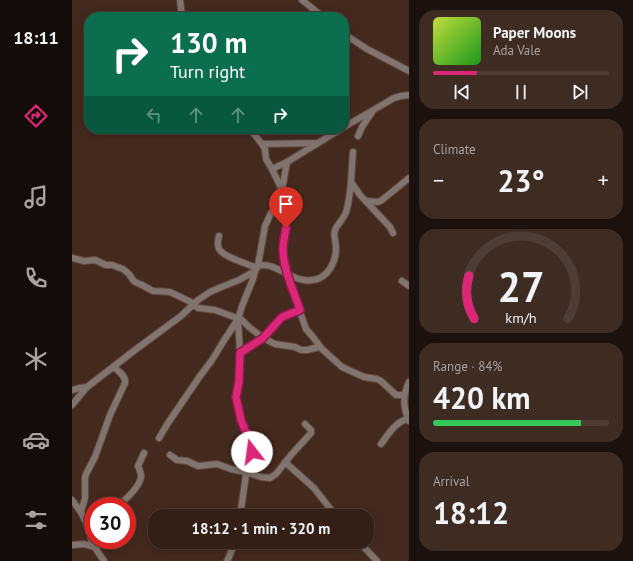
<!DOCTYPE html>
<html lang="en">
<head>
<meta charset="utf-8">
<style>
  :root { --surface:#331f16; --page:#3e2c23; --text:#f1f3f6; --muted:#a9a2a1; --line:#4e3d35; --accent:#db2777 }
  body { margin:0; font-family:"PT Sans",sans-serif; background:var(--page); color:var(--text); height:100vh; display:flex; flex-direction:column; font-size:15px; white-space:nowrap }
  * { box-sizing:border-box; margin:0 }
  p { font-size:13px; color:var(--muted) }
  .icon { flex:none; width:22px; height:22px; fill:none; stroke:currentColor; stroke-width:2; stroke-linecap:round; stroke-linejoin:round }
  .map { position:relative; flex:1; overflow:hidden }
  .side { display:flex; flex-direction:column; gap:10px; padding:10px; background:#1c110c; width:224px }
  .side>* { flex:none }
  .banner { position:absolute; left:12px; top:12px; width:265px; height:122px; border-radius:16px; box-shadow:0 2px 10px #0003,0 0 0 1px var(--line); background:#0b6e4f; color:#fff; overflow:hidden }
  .speed { position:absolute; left:12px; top:497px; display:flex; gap:8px; font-size:20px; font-weight:700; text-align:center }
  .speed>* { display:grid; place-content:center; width:52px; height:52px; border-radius:50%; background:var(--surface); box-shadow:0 2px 10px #0003,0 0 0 1px var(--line); line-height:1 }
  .speed .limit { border:6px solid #d22; background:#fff; color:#111 }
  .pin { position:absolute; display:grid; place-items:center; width:34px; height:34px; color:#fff; margin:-41px -17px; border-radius:50% 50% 50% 0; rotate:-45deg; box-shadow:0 0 4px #0007 }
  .pin .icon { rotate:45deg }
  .me { position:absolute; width:44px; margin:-22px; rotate:345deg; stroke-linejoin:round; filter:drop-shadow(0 0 3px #0008) }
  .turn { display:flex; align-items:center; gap:14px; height:84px; padding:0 20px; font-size:18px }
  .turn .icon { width:52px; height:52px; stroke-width:2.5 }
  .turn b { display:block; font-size:28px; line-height:34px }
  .lanes { display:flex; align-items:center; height:38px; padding:0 20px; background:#0003; justify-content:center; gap:20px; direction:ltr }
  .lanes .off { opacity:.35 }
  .big { font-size:30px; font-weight:700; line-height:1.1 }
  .side .widget { flex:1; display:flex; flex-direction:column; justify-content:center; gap:6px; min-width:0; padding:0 14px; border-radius:16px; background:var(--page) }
  .side .dial { align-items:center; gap:0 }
  .dial svg { height:104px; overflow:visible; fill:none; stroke:var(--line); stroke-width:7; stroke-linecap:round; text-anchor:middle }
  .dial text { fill:var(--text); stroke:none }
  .song { display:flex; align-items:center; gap:12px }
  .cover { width:48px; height:48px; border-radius:6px; background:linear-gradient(135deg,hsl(70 70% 55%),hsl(120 70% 35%)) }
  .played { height:4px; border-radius:2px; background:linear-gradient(90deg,var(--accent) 25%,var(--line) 25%) }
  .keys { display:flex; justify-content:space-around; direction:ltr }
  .heat { display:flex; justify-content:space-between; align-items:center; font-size:22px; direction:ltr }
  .charge { height:6px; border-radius:3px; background:linear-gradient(90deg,#34c759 84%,var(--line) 0) }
  .trip { position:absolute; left:76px; top:509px; width:226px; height:40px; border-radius:16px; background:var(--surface); box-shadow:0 2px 10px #0003,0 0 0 1px var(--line); font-weight:700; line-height:40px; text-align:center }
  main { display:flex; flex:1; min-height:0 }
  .tabs { display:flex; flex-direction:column; width:72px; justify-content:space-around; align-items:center; background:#140c09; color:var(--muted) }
  .tabs .icon { width:28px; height:28px }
  .tabs .active { color:var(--accent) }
  .tabs b { font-size:18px; color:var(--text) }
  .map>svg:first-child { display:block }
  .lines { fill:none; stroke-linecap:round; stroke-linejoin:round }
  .minor-casing { stroke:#61473d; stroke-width:8 }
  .minor { stroke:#81736d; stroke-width:6 }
  .route-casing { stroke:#8e194d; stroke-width:10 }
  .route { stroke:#db2777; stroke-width:7 }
</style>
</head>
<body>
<main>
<nav class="tabs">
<b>18:11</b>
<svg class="icon active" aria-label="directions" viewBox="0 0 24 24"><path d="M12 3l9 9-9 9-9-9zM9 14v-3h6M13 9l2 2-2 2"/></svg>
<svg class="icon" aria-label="music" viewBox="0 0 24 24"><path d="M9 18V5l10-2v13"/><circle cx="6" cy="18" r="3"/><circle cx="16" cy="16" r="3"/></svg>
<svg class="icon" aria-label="phone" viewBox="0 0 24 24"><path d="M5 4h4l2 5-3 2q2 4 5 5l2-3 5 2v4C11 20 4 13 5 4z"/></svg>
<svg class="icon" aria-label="climate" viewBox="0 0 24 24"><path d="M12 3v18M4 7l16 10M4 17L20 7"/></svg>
<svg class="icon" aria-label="car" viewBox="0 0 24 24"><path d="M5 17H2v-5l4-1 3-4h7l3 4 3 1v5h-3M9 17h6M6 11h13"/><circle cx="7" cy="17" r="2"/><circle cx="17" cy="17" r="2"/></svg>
<svg class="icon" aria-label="filters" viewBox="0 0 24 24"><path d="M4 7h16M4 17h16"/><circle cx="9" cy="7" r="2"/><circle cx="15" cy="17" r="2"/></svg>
</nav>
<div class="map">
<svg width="337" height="561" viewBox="0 0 337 561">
  <rect width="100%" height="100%" fill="#44291e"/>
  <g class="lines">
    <defs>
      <g id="minor">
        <polyline points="108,0 110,17"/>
        <polyline points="230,0 251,17"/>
        <polyline points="272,34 295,49 337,71"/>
        <polyline points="272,127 322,98 329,96 337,95"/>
        <polyline points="178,129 190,144 193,149 194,159 200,169 210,190"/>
        <polyline points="286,136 290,127 300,112"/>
        <polyline points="190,144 245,143"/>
        <polyline points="200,169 215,162"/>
        <polyline points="279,182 288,195 318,227 321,233"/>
        <polyline points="212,197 215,221 211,243 211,251 218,283 234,329 241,337 250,349 270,367 292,377 305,379 309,381 324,395 330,395 333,394"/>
        <polyline points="294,201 306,202 310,200 337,178"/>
        <path d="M147 236C146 240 145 245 147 249 151 257 176 264 185 268"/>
        <polyline points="0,258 12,261 23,260 34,265 40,265 51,269 57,274 61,280 63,282 70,285 81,291 98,292 121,303 123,306 126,308 143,310 170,320 177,327 191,338 203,344 223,347 229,350 235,350 247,347"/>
        <path d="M186 265C190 265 195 265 198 266 212 270 225 283 241 280 256 278 264 262 264 248 264 242 261 236 263 230 266 223 272 219 274 212 280 193 279 172 281 152"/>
        <polyline points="330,281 337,286"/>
        <polyline points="168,353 191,338 210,317 228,310"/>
        <path d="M337 382C331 394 331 408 337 421"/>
        <polyline points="0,390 8,388 15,387"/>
        <polyline points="0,405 15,387 67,347 109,316 126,300 138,292 147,288 167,280 183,271 186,265 193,226 199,213 212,197 210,190 215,162 269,129"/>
        <polyline points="87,438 96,423 128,376 140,360 151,342 166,319"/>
        <path d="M309 444C316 435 324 421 336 419"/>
        <polyline points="98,455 105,460 115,461 126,466 145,464 159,469 174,472 189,477 198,478 204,474 219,455 239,433 239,430 233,424"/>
        <polyline points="213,462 242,488 264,516"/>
        <polyline points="0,500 9,512 16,527 20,543 32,561"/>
        <path d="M46 506C53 500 70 485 69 475 69 472 67 469 66 466L72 453"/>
        <path d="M9 512 13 498V478L14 474 23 457 38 415 53 383C54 376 47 371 41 367"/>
        <polyline points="168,516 175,468 176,463 179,456 178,444 176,434 173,430 169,420 164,397 167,381 168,353 166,319 170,306 181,279 183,271"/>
        <polyline points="287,542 305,561"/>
        <polyline points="0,545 12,544 22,547"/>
        <polyline points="155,561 157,557 163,542"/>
      </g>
    </defs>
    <!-- minor casing -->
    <use href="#minor" class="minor-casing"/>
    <!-- minor -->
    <use href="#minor" class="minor"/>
  </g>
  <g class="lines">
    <defs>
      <path id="route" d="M180 452 176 434 173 430 169 420 164 397 167 381 168 353 191 338 210 317 228 310C222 292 211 268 211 250 211 242 213 235 214 228"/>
    </defs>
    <!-- route casing -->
    <use href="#route" class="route-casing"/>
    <!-- route -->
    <use href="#route" class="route"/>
  </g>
</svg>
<div class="speed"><div class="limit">30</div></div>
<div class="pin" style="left:214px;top:228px;background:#d93025"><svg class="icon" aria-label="arrive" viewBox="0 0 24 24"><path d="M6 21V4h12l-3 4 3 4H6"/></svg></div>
<svg class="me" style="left:180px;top:452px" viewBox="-20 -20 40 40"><circle r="19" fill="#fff"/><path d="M0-13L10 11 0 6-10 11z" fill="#db2777"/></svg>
<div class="trip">18:12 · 1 min · 320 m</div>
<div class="banner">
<div class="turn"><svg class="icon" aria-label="right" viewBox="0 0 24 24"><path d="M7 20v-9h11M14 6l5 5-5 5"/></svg><div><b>130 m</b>Turn right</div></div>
<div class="lanes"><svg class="icon off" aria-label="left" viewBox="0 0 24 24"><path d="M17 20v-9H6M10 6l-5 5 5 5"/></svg><svg class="icon off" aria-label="ahead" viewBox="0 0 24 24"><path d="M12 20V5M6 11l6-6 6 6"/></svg><svg class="icon off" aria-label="ahead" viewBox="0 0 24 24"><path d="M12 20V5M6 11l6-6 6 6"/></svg><svg class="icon" aria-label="right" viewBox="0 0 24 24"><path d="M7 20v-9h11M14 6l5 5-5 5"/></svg></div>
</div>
</div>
<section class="side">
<div class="widget">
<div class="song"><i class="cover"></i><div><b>Paper Moons</b><p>Ada Vale</p></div></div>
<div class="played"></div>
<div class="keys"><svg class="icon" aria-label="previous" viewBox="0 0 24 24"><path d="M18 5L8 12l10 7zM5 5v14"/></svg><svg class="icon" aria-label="pause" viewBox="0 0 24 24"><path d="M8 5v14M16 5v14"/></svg><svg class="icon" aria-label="next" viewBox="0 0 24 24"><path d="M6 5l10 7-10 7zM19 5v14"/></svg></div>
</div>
<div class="widget"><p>Climate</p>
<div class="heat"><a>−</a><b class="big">23°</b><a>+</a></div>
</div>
<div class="widget dial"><svg viewBox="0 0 100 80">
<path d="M14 69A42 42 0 1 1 86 69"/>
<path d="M14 69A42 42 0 0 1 10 36" stroke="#db2777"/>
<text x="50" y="56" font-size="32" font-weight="700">27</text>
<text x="50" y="72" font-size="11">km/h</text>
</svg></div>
<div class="widget"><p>Range · 84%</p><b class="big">420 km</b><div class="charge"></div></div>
<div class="widget"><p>Arrival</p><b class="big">18:12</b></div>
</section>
</main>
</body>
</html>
